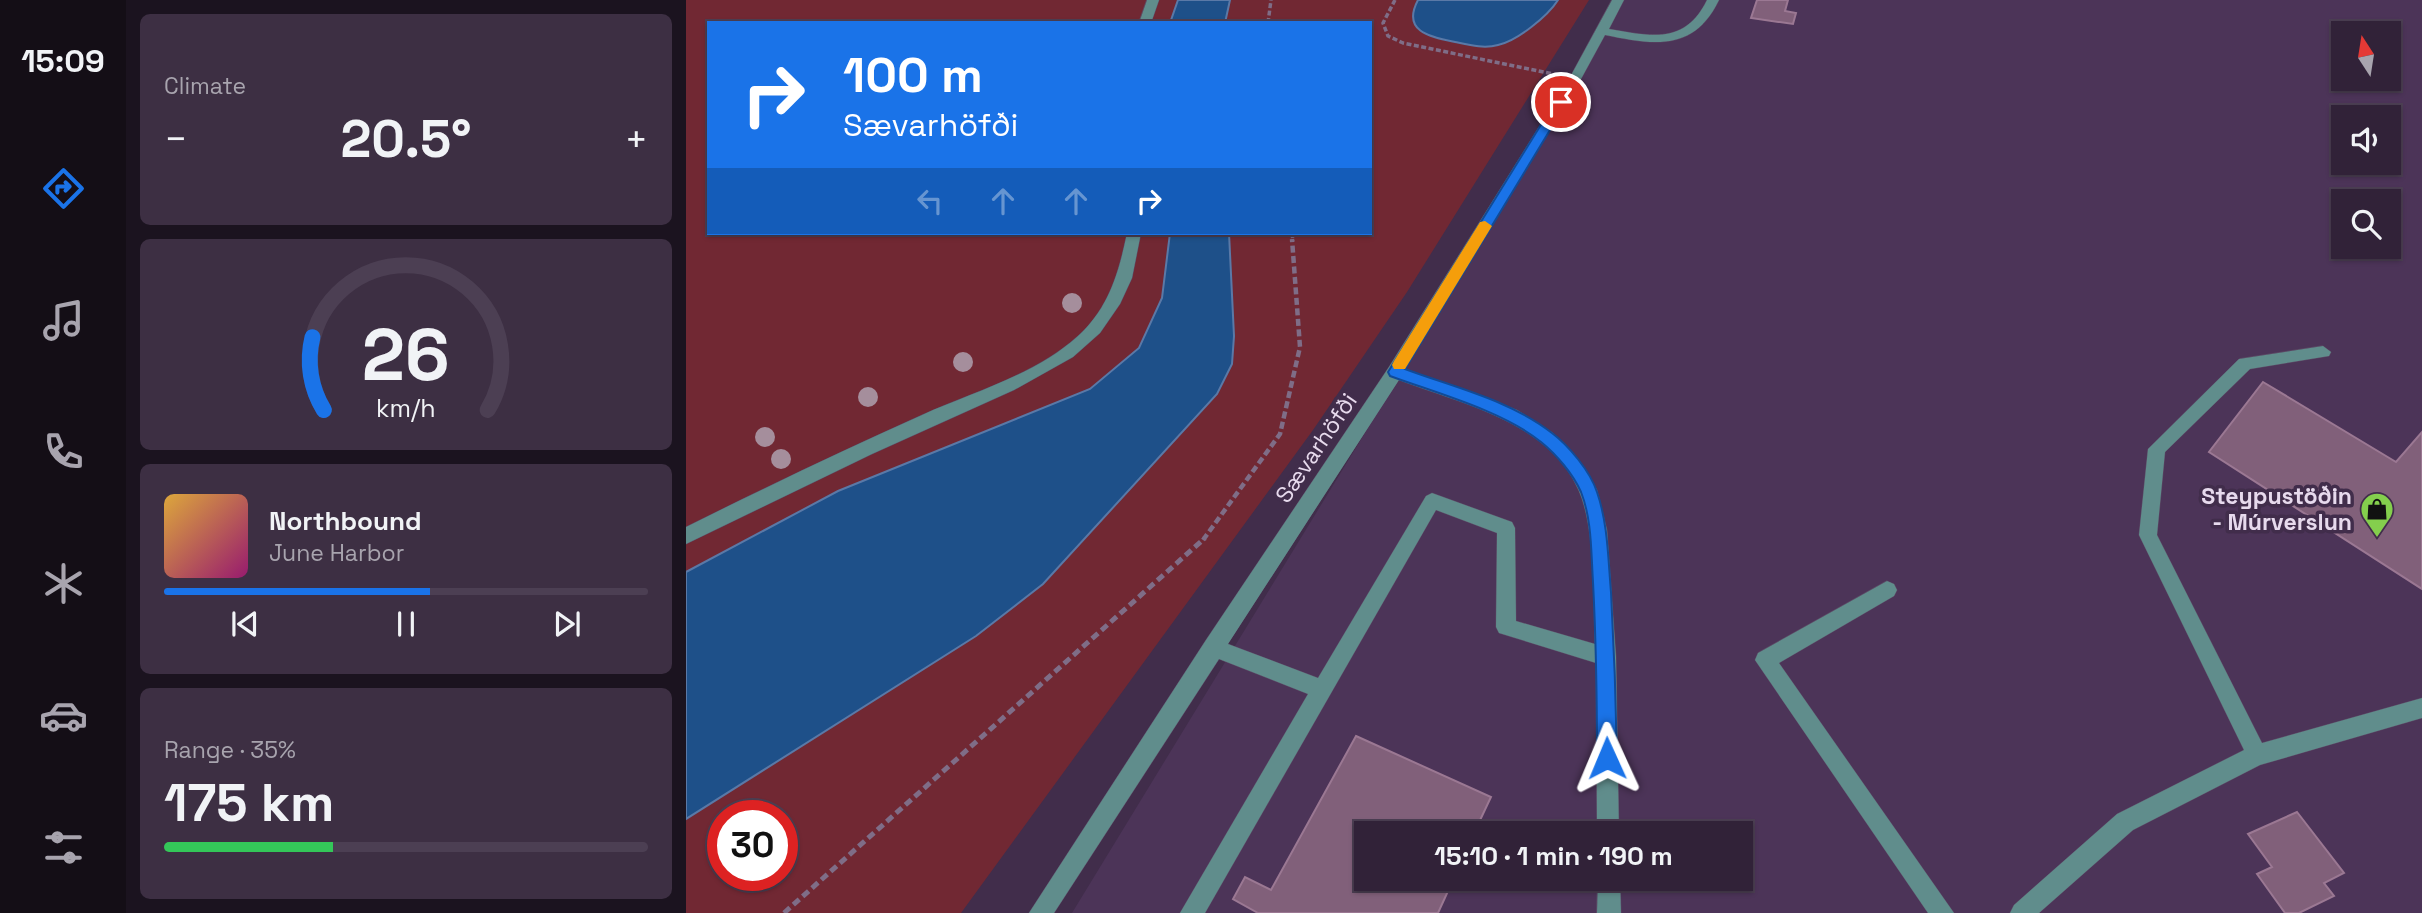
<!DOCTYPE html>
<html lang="en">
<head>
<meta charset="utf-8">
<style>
  :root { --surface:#312238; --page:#3d2f43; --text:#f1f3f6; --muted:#a8a4ae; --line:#4c3f53; --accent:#1a73e8 }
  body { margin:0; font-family:"Space Grotesk",sans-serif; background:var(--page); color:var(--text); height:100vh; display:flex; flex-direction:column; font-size:26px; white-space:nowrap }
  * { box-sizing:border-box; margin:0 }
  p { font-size:23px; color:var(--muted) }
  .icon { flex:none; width:38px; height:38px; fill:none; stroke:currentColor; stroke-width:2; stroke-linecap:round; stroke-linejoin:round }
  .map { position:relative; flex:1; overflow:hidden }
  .sheet { display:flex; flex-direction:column; gap:14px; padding:14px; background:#1b131f; width:560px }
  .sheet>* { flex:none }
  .banner { position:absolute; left:21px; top:21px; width:665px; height:214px; border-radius:0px; box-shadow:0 2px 5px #0004,0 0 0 2px var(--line); background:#1a73e8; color:#fff; overflow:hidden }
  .needle { width:46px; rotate:348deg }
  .fabs { position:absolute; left:1645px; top:21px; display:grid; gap:14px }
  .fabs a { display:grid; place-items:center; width:70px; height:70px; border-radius:0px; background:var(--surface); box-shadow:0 2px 5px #0004,0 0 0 2px var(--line); font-size:35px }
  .speed { position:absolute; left:21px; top:800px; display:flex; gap:14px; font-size:35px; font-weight:700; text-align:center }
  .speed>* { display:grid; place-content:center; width:91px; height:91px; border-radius:50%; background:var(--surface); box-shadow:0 2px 5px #0004,0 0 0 2px var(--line); line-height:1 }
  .speed .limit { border:10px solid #d22; background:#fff; color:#111 }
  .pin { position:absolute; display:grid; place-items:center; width:60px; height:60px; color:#fff; margin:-30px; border:4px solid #fff; border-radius:50%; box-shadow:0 2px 7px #0007 }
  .me { position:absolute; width:77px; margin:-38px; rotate:359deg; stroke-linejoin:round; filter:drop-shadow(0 0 5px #0008) }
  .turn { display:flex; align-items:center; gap:24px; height:147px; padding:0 21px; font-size:32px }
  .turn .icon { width:91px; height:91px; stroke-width:2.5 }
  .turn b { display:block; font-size:49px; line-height:60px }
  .lanes { display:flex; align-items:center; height:66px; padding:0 21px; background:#0003; justify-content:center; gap:35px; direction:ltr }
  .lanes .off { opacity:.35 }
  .big { font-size:52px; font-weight:700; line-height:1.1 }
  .sheet .card { flex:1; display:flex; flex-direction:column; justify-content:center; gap:10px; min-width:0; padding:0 24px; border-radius:10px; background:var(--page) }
  .sheet .dial { align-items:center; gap:0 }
  .dial svg { height:182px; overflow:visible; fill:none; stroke:var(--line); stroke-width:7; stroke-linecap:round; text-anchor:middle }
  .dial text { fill:var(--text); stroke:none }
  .song { display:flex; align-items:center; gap:21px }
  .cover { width:84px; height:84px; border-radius:10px; background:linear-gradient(135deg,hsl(40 70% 55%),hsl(320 70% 35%)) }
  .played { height:7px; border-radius:4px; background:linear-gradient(90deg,var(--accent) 55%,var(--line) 55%) }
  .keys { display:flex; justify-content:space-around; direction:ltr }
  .heat { display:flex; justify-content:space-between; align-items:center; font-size:38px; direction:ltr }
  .charge { height:10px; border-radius:5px; background:linear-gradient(90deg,#34c759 35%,var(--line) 0) }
  .trip { position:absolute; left:668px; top:821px; width:399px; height:70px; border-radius:0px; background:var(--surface); box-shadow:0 2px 5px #0004,0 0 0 2px var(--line); font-weight:700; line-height:70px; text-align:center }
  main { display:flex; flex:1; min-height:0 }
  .tabs { display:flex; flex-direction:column; width:126px; justify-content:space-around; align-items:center; background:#140e16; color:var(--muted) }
  .tabs .icon { width:49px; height:49px }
  .tabs .selected { color:var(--accent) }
  .tabs b { font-size:32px; color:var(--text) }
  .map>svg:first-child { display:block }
  .built { fill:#4c3458; fill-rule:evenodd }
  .green { fill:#712833; fill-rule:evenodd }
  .water { fill:#1e5089; stroke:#5a79a7; stroke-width:2 }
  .building { fill:#81607a; stroke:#9b7893; stroke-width:2 }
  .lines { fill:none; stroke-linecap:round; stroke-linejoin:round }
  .minor-casing { stroke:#5c4965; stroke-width:1 }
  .path-far2 { stroke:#7f6d87; stroke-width:3.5; stroke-dasharray:5 2.5; stroke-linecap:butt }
  .path-far1 { stroke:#7f6d87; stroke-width:4.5; stroke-dasharray:7 3.5; stroke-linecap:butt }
  .path { stroke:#7f6d87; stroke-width:5; stroke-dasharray:8 4.5; stroke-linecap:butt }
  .minor { fill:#608d8c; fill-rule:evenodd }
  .tree { fill:#a58e9c }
  .route { fill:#1a73e8; stroke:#114b97; stroke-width:2 }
  .slow { fill:#f59e0b }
  .labels { text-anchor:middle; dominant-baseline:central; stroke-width:7; stroke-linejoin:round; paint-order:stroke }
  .street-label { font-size:23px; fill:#e7daed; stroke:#412d4b }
  .poi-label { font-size:23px; font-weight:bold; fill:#e7daed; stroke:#412d4b; text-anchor:end }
</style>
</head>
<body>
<main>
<nav class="tabs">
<b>15:09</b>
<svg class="icon selected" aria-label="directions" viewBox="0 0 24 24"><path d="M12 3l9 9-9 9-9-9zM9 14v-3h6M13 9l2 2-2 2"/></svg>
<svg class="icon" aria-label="music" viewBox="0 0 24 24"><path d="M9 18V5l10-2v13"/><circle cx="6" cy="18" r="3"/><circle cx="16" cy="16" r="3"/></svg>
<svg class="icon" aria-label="phone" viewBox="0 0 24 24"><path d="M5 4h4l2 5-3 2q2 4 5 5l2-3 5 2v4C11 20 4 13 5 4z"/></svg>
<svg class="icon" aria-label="climate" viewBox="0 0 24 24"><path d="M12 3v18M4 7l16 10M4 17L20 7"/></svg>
<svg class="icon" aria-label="car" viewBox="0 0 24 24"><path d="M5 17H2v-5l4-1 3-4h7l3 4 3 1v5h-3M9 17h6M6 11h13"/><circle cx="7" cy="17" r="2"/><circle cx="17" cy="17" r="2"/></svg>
<svg class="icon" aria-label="filters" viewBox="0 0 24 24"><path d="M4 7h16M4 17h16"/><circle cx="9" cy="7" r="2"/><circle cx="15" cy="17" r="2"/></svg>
</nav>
<section class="sheet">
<div class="card"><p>Climate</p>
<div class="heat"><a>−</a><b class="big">20.5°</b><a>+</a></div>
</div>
<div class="card dial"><svg viewBox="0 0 100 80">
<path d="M14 69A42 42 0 1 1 86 69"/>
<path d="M14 69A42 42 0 0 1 9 37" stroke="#1a73e8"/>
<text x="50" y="56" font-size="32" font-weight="700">26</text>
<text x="50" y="72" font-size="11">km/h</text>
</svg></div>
<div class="card">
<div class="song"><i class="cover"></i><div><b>Northbound</b><p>June Harbor</p></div></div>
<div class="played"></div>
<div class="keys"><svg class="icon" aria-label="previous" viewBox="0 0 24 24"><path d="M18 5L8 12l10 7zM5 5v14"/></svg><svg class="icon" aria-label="pause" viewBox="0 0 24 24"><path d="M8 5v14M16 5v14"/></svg><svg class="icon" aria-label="next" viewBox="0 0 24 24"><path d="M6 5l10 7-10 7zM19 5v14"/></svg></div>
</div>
<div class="card"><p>Range · 35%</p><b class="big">175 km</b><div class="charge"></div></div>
</section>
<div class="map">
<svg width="1736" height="913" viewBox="0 0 1736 913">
  <rect width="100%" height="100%" fill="#412d4b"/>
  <!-- built -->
  <path class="built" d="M936 0H1736V913H386L718 369ZM1657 33H1703V79H1657ZM1657 117H1703V163H1657ZM1657 201H1703V247H1657ZM681 833H1055V878H681Z"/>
  <!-- green -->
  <g class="green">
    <polygon points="0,0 492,0 484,23 23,23 23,233 484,233 476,298 453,348 404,389 152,491 0,572"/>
    <path d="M544 0H903L721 292 627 430 275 913H0V819L290 636 357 584 531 394 546 364 548 336 543 233H684V23H539ZM37 816H96V875H37Z"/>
  </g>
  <!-- water -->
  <g class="water">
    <polygon points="492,0 544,0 539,23 484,23"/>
    <path d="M732 0H872C862 16 831 41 812 45 798 49 783 45 769 42 745 37 715 32 732 0Z"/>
    <polygon points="484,233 543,233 548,336 546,364 531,394 357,584 290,636 0,819 0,572 152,491 404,389 453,348 476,298"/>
  </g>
  <!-- building -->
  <g class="building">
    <polygon points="1071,0 1102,0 1099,11 1110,13 1107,24 1065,18"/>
    <polygon points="1577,382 1710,462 1736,432 1736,589 1523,452"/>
    <polygon points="670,736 805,797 788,833 681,833 681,878 768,878 752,913 572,913 547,899 559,877 585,890"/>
    <polygon points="1611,812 1658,873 1638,883 1648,896 1613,913 1599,913 1571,874 1586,867 1562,834"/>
  </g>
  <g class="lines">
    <defs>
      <g id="minor">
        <polygon points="461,0 473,0 465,23 453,23"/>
        <path d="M926 0H938L923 29C965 36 999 45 1021 0H1033C1008 52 968 45 919 35L895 79 719 369 831 410 867 433 892 459 911 490 921 530 930 657 933 833H911L910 663 813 633 810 627 811 533 750 510 519 913H494L622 694 533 659 368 913H343L520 640 703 367 883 79ZM713 380C776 404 864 422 893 491 910 531 907 601 909 644L830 621 829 528 826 522 746 493 740 496 632 678 542 644Z"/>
        <path d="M441 233H455L446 278 434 304 414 333 387 357 328 390 186 454 0 544V527C78 488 156 451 236 415 287 392 349 375 392 336 423 308 433 272 441 233Z"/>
        <polygon points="1637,346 1645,352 1643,356 1564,369 1479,452 1471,535 1576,743 1736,698 1736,718 1574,765 1447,830 1353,913 1324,913 1328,905 1431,814 1558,750 1453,535 1462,449 1553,359"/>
        <polygon points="1201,581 1208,584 1211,590 1208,596 1093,663 1268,913 1242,913 1069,660 1072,653"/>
        <polygon points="912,878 934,878 935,913 911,913"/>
      </g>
    </defs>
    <!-- minor casing -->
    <use href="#minor" class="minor-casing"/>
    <!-- path-far2 -->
    <g class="path-far2">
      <polyline points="709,0 697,23 702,36 717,43 867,74"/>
      <polyline points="582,23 585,0"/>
      <polyline points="606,233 607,241"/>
    </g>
    <!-- path-far1 -->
    <polyline class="path-far1" points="517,540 594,434 614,347 606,239"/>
    <!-- path -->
    <polyline class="path" points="98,913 519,538"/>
    <!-- minor -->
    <use href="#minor" class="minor"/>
  </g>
  <!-- trees -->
  <g class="tree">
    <circle cx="386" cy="303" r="10"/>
    <circle cx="277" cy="362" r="10"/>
    <circle cx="182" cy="397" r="10"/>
    <circle cx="79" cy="437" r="10"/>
    <circle cx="95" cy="459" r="10"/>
  </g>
  <!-- route -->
  <path class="route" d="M875 98 881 102 719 369C767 387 824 400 866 433 883 446 904 471 911 492 922 524 922 558 925 592 928 647 930 702 931 758L928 764 921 767 914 764 911 758C911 699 910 640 907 582 905 552 906 520 895 492 887 474 870 454 855 442 817 411 750 393 704 376L702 372 869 102Z"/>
  <!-- slow -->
  <polygon class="slow" points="799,221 806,226 719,369 708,369 706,365 708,361 794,222"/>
  <!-- icons -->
  <defs>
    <symbol id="shop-pin" viewBox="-11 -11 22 30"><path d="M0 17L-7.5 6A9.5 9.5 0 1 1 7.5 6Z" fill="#84cf4d" stroke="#412d4b"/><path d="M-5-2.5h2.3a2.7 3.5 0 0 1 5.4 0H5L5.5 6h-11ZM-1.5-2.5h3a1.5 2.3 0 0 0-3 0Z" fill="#111"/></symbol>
  </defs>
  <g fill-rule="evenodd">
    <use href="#shop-pin" x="1672" y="490" width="38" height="52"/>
  </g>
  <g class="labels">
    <!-- street labels -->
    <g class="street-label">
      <text transform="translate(630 448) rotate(-56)">Sævarhöfði</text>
    </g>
    <!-- poi labels -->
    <g class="poi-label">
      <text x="1666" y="496">Steypustöðin<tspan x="1666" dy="26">- Múrverslun</tspan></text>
    </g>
  </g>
</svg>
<div class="fabs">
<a><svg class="needle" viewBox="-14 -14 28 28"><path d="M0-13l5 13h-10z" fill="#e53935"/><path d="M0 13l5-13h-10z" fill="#a8a4ae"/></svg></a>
<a><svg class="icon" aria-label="sound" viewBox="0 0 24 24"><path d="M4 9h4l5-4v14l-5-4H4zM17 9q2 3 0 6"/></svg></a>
<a><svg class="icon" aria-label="search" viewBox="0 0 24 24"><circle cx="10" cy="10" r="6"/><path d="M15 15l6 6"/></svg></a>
</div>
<div class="speed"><div class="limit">30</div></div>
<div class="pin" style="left:875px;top:102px;background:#d93025"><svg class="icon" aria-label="arrive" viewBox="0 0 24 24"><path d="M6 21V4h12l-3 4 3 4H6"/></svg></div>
<svg class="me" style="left:921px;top:758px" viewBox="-20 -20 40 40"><path d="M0-17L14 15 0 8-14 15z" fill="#1a73e8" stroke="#fff" stroke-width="4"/></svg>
<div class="trip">15:10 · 1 min · 190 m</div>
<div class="banner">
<div class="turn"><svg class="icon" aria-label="right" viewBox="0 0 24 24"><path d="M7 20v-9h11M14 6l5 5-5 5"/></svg><div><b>100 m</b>Sævarhöfði</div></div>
<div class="lanes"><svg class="icon off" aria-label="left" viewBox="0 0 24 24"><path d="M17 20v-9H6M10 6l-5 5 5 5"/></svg><svg class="icon off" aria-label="ahead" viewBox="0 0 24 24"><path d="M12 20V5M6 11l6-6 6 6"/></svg><svg class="icon off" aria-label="ahead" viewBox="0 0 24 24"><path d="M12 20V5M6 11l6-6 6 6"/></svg><svg class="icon" aria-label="right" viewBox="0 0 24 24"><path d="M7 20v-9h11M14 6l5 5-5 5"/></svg></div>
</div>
</div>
</main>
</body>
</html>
